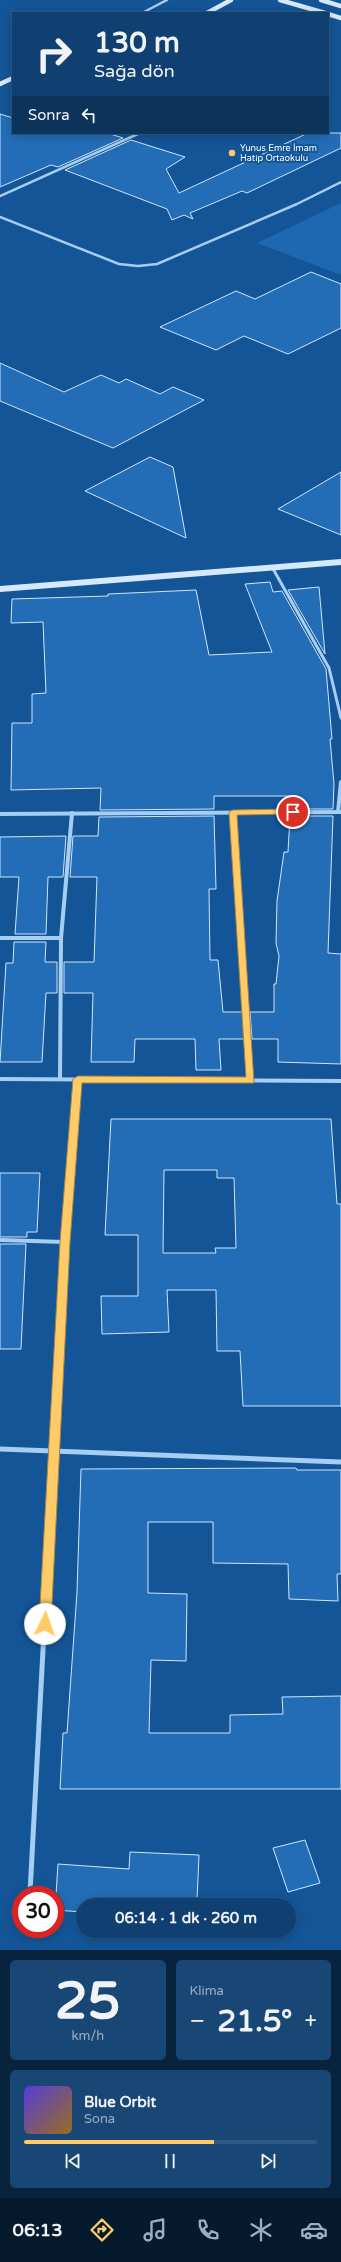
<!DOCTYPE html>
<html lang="tr">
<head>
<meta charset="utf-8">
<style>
  :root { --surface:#0f4071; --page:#184776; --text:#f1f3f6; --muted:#9bafc3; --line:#2f5984; --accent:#ffcb68 }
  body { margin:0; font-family:"Varela Round",sans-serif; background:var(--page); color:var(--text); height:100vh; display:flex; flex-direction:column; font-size:15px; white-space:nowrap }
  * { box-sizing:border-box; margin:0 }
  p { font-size:13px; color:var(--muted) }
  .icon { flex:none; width:22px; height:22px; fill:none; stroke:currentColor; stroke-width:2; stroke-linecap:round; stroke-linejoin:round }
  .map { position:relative; height:1950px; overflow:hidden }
  .sheet { display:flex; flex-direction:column; gap:10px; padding:10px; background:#08233e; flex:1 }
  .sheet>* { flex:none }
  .guide { position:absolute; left:12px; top:12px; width:317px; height:122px; border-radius:0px; box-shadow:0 2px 10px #0003,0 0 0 1px var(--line); background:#0f4071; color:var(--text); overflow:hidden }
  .speed { position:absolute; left:12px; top:1886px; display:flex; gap:8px; font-size:20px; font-weight:700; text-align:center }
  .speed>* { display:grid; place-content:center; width:52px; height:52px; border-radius:50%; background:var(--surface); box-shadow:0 2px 10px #0003,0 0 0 1px var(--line); line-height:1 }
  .speed .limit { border:6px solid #d22; background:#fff; color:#111 }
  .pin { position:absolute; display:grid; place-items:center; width:34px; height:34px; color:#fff; margin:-17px; border:2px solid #fff; border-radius:50%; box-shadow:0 1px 4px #0007 }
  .me { position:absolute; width:44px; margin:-22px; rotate:3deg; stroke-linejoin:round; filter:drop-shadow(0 0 3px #0008) }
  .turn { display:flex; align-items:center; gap:14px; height:84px; padding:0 16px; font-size:18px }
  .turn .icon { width:52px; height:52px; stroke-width:2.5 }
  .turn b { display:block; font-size:28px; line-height:34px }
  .then { display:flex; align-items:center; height:38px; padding:0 16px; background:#0003; gap:8px; font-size:15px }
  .big { font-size:30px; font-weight:800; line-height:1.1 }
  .sheet .tile { flex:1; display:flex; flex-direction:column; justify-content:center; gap:6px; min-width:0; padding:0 14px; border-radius:6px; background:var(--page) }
  .sheet .dial { align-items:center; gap:0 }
  .dial b { font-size:52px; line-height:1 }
  .song { display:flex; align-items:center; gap:12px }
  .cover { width:48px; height:48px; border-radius:6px; background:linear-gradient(135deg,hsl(250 70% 55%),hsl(40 70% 35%)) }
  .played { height:4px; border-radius:2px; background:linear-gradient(90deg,var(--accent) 65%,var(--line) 65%) }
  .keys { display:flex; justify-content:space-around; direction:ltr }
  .heat { display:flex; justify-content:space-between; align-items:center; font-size:22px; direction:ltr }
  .sheet .tiles { flex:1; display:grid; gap:10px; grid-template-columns:1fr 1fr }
  .tile:last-child { grid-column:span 2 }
  .trip { position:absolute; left:76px; top:1898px; width:220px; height:40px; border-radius:20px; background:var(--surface); box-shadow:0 2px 10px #0003,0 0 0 1px var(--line); font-weight:800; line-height:40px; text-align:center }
  .dock { display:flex; height:64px; justify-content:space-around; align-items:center; background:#061a2d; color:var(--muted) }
  .dock .icon { width:28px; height:28px }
  .dock .on { color:var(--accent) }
  .dock b { font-size:18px; color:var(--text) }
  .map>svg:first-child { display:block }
  .green { fill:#1d68b1 }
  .building { fill:#236db6; stroke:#cee6fd; fill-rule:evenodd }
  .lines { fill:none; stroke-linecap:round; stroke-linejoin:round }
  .street-far3 { stroke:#a6cdf2; stroke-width:2.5 }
  .street-far2 { stroke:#a6cdf2; stroke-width:3 }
  .street-far1 { stroke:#a6cdf2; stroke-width:4 }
  .street { stroke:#a6cdf2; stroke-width:5 }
  .secondary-far1 { stroke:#d5e8fc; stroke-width:4.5 }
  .secondary { stroke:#d5e8fc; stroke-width:6 }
  .route { fill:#ffcb68; stroke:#a68444 }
  .poi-dot { fill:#ffcb68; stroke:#145597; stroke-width:1.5 }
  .labels { text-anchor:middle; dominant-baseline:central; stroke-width:4; stroke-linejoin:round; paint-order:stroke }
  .far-poi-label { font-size:9px; fill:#fff; stroke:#145597; text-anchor:start }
</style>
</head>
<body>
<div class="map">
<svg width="341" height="1950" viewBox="0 0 341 1950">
  <rect width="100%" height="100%" fill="#145597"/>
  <!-- green -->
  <polygon class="green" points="341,203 341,275 257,243"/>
  <!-- building -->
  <g class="building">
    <polygon points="0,114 13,118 13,133 107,133 123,138 58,167 51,165 0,187"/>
    <polygon points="308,133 341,133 341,148 247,193 242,191 190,213 193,219 184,215 172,220 167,209 65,170 131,140 185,157 166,169 179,193"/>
    <polygon points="311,272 341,284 341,328 288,354 244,336 216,350 160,327 236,291 255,299"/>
    <polygon points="0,363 64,392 101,375 119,383 126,379 160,394 173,387 204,400 113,448 0,401"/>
    <polygon points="150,457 173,467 186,538 85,491"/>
    <polygon points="341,472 341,535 278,509"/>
    <polygon points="270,582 273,592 282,591 326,669 332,739 330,739 334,784 333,809 290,809 291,796 214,796 214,809 100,810 101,788 11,790 12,723 32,723 32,694 46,693 43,622 11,623 12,599 108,596 108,594 196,590 209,655 272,652 245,584"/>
    <polygon points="319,587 325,654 288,590"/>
    <polygon points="214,816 216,889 209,889 210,960 218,960 223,1012 243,1012 245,1039 219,1039 221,1070 196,1070 195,1039 135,1039 134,1062 91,1062 93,993 64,993 64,962 94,962 97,877 70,877 73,836 98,836 99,817"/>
    <polygon points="290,816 333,816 328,953 341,954 341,1064 278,1062 278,1039 252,1039 250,1012 274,1012 274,984 276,984 279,956 276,943 277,901 284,852 288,852"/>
    <polygon points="66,836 63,877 48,877 46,934 15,934 19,877 0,877 0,837"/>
    <polygon points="14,942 46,942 45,962 57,962 57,993 46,993 42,1062 0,1062 6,963 13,963"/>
    <path d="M111 1119H331L337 1204H341V1406H243L240 1351H217L216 1290H167L169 1332 102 1334 101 1296H138V1235H105ZM164 1170H217V1178H234L236 1248H215L216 1253H163Z"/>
    <polygon points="0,1173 40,1173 37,1232 27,1232 27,1237 0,1237"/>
    <polygon points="0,1244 26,1244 21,1349 0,1349"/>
    <polygon points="296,1468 297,1470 341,1470 341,1574 337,1574 338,1601 289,1599 288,1564 213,1563 213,1522 148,1522 148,1593 187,1594 186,1661 151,1660 149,1733 230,1733 230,1715 283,1714 282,1697 341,1696 341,1789 60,1789 63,1733 67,1733 77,1592 81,1469"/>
    <polygon points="305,1840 320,1883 288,1892 273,1848"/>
    <polygon points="130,1852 199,1855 197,1901 173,1901 173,1905 83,1905 83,1912 55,1910 58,1864 129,1869"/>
  </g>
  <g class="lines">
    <!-- street-far3 -->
    <g class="street-far3">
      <polyline points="142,13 167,0"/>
      <polyline points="0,196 140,133"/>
      <polyline points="0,217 119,264 138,266 157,264 297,204 341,182"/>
    </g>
    <!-- street-far2 -->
    <polyline class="street-far2" points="272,567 329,668 341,718"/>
    <!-- street-far1 -->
    <g class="street-far1">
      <polyline points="233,812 251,1080"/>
      <polyline points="338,812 341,782"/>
      <polyline points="0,814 341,812"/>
      <polyline points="0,938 61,938"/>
      <polyline points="0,1079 341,1081"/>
      <polyline points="60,1079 61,938 72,813"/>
      <polyline points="0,1240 65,1242"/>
      <polyline points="64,1258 78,1079"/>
    </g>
    <!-- street -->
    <g class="street">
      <polyline points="0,1449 341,1462"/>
      <polyline points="30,1893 64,1257"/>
    </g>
    <!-- secondary-far1 -->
    <g class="secondary-far1">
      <polyline points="280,0 325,13"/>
      <polyline points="321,0 341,6"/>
      <polyline points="207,13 231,0"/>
      <polyline points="328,14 341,18"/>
      <polyline points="0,84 13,78"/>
    </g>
    <!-- secondary -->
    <polyline class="secondary" points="0,589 341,562"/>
  </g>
  <!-- route -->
  <polygon class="route" points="293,809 296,810 296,814 237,815 254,1083 82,1083 70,1242 51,1624 50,1627 41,1627 39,1624 60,1242 73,1079 78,1076 246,1077 229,812 233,810"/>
  <!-- markers -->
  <circle class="poi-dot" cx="232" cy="153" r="4"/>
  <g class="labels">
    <!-- far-poi labels -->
    <g class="far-poi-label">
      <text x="240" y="148">Yunus Emre İmam<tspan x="240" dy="10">Hatip Ortaokulu</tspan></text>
    </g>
  </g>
</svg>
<div class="speed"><div class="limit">30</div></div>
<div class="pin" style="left:293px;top:812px;background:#d93025"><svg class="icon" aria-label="arrive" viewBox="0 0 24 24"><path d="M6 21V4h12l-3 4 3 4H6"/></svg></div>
<svg class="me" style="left:45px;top:1624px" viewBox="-20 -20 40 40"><circle r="19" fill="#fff"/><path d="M0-13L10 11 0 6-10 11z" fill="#ffcb68"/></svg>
<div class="trip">06:14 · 1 dk · 260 m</div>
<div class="guide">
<div class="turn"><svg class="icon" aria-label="right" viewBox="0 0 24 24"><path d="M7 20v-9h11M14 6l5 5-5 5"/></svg><div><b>130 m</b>Sağa dön</div></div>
<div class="then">Sonra<svg class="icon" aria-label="left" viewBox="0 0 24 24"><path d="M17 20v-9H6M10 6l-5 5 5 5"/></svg></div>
</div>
</div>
<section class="sheet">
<div class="tiles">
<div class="tile dial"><b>25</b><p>km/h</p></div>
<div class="tile"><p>Klima</p>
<div class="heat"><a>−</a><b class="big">21.5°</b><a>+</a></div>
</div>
<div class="tile">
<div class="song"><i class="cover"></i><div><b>Blue Orbit</b><p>Sona</p></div></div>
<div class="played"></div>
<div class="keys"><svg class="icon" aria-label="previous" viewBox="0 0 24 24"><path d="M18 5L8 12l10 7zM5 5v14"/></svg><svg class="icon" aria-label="pause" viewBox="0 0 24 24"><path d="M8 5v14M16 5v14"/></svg><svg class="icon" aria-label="next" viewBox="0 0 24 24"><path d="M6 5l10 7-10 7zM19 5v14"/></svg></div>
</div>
</div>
</section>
<nav class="dock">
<b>06:13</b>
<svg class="icon on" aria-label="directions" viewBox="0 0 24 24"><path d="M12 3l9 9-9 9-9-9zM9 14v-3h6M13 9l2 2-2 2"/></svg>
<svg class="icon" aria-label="music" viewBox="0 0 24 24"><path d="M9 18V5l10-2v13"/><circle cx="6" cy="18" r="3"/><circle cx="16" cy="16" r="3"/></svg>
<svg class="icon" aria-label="phone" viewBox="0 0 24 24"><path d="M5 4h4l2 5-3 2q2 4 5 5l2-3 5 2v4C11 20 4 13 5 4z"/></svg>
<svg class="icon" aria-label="climate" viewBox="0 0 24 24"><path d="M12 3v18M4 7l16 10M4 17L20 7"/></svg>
<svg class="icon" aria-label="car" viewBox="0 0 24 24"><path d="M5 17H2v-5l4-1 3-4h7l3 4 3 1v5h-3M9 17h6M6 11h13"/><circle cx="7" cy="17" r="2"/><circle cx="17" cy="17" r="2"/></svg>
</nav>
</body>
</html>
